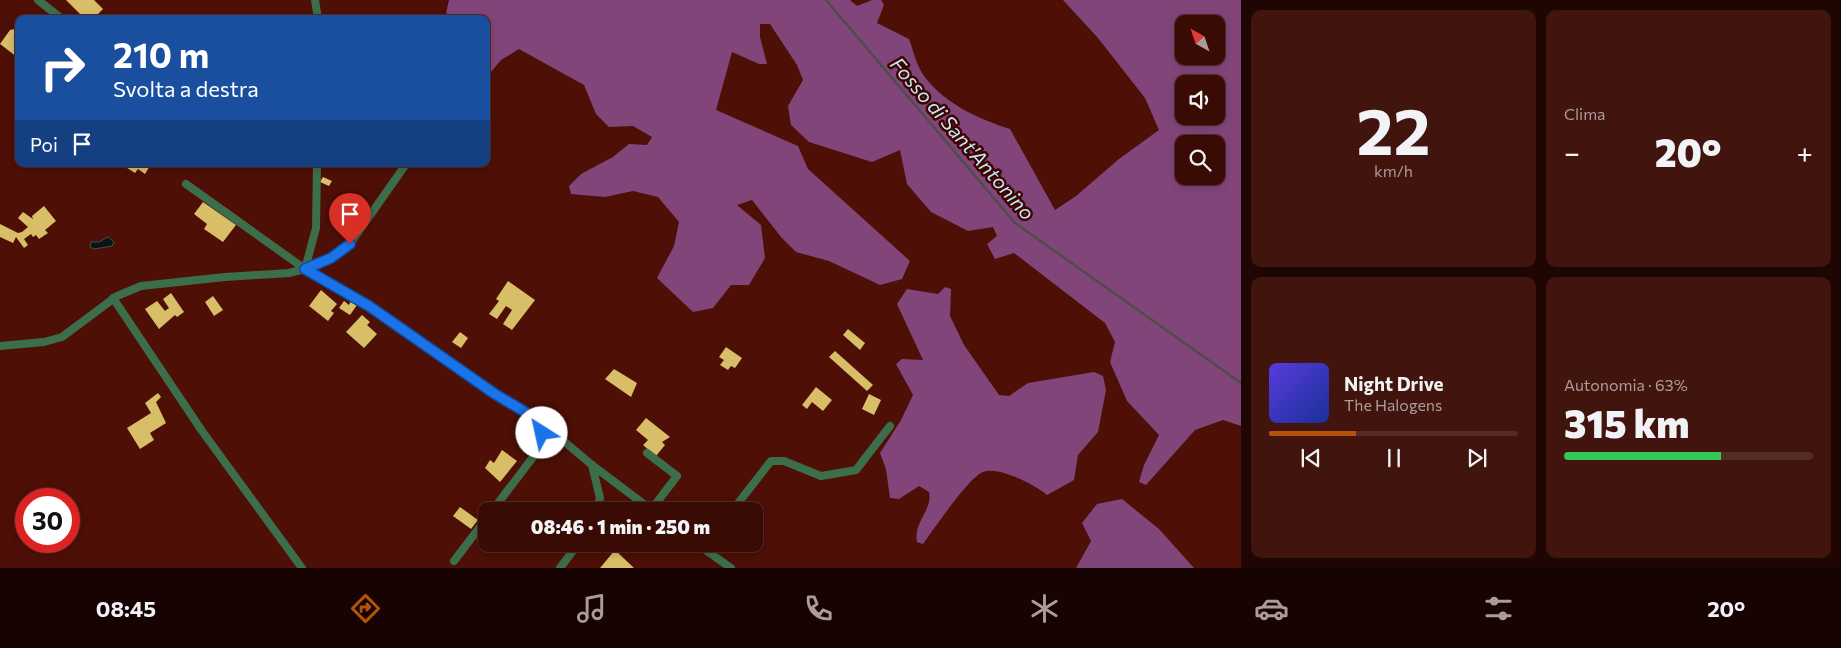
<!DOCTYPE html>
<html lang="it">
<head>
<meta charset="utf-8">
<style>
  :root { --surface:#3a0b04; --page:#41140e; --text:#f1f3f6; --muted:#ab9b9a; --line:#542b26; --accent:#b45309 }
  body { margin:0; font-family:Commissioner,sans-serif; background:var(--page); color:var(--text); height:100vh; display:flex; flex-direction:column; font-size:19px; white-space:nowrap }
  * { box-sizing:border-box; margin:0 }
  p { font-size:16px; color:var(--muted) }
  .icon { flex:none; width:28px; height:28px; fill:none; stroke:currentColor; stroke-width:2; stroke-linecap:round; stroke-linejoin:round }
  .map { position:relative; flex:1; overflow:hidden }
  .panel { display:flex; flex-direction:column; gap:10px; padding:10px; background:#200602; width:600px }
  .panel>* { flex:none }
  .hud { position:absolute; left:15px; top:15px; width:475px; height:152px; border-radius:10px; box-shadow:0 2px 8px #0003,0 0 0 1px var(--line); background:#1a4fa0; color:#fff; overflow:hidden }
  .needle { width:32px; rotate:320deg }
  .fabs { position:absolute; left:1175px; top:15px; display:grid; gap:10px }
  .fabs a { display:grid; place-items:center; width:50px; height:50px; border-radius:10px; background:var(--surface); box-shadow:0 2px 8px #0003,0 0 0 1px var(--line); font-size:25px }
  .speed { position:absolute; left:15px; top:488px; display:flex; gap:10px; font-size:25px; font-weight:700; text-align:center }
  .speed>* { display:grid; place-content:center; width:65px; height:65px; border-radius:50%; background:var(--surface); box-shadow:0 2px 8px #0003,0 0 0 1px var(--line); line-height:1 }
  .speed .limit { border:8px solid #d22; background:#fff; color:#111 }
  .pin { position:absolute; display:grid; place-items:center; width:42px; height:42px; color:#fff; margin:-51px -21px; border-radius:50% 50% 50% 0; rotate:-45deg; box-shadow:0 0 5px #0007 }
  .pin .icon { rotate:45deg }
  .me { position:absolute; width:55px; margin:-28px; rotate:325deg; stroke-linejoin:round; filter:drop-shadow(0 0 4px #0008) }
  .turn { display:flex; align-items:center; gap:18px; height:105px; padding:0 15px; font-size:22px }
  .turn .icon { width:65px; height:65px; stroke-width:2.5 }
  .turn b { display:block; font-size:35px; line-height:42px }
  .then { display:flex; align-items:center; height:48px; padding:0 15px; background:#0003; gap:10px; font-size:19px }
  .big { font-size:38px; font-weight:800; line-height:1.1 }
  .panel .widget { flex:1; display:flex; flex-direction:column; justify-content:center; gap:8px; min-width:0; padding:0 18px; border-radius:10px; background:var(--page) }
  .panel .dial { align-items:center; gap:0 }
  .dial b { font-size:65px; line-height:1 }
  .song { display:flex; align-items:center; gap:15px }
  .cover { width:60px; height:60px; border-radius:8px; background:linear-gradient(135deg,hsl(250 70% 55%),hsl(230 70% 35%)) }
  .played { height:5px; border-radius:2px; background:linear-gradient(90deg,var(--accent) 35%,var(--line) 35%) }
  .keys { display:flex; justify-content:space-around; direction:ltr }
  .heat { display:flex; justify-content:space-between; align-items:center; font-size:28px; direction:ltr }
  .charge { height:8px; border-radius:4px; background:linear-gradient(90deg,#34c759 63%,var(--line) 0) }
  .panel .tiles { flex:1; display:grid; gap:10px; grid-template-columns:repeat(2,1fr) }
  .trip { position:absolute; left:478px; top:502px; width:285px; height:50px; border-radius:10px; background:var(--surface); box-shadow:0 2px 8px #0003,0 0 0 1px var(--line); font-weight:800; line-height:50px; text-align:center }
  .dock { display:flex; height:80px; justify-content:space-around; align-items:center; background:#170402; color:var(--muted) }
  .dock .icon { width:35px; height:35px }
  .dock .current { color:var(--accent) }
  .dock b { font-size:22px; color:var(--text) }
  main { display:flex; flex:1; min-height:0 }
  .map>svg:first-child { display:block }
  .forest { fill:#82457a; fill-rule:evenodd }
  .water { fill:#051417; stroke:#4e4d4c }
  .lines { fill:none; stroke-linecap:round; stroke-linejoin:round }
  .stream { stroke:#4e4d4c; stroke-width:2.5 }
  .building { fill:#d9be68 }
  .street { stroke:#3d6e4c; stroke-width:8 }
  .route-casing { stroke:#114b97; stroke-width:12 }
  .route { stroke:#1a73e8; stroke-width:9 }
  .labels { text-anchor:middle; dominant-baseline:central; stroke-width:5; stroke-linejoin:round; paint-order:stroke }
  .water-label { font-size:20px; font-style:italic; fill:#b8edf8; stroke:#410300 }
</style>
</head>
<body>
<main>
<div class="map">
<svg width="1241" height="568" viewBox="0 0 1241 568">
  <rect width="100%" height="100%" fill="#4d0f06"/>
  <!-- forest -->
  <g class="forest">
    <path d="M449 0H850L857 6 872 0H881L884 5 877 23 909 39C913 50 916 63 922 73 941 102 978 119 1010 129L1055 210 1076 196 1119 159 1159 130 1145 98 1098 38 1063 0H1241V426L1223 420 1195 430 1146 485 1139 482 1144 465 1159 435 1127 401 1110 362 1115 342 1105 323 1014 253 995 259 987 244 997 236 993 227 968 231 931 212 907 184 900 150 872 162 809 142 791 125 788 106 803 80 797 65 770 24H760V37L767 64H759L732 52 716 110 798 146 808 169 910 261 902 279 880 285 829 261 796 252 781 237 752 200 737 205 761 225 765 258 749 285H731L713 308 693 312 657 278 674 246 679 222 658 197 633 191 605 197 571 194 569 186 581 174 613 157 629 144 647 145 652 137 633 126 609 127 596 114 584 85 519 49 501 60 486 78V19H455L446 13ZM1184 24H1216V56H1184ZM1184 84H1216V116H1184ZM1184 144H1216V176H1184Z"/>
    <path d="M945 287 951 289 950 316 964 345 999 395 1009 396 1028 383 1094 372 1103 376 1106 390 1098 432 1078 455 1074 480 1047 495C1035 485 999 466 983 472 969 477 934 529 923 544L917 542C913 522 933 510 929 492L919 486 899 499 890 498 886 469 880 453 901 420 913 395 896 364 902 359 923 360 897 304 907 289 938 294Z"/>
    <polygon points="1122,499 1159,529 1194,568 1076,568 1091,541 1082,523 1097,504"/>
  </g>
  <!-- water -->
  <polygon class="water" points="108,237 114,242 112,246 94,249 90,247 91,242 99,242"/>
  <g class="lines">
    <!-- stream -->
    <polyline class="stream" points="826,0 1015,223 1241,383"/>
  </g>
  <!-- building -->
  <g class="building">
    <polygon points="66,0 94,0 103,9 93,19 85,19"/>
    <polygon points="19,28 19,55 17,57 0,44 10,30"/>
    <polygon points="126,164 151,164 145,174 138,169 135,173 124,166"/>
    <polygon points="323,177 332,181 329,186 320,182"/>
    <polygon points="203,202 236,225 223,242 204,229 207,224 194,214"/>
    <polygon points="44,206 56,221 45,230 48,233 39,239 36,235 33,237 31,234 24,239 28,245 24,248 16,237 13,243 0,237 0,224 18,233 22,232 28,227 18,218 23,212 33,219 32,216"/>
    <polygon points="508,281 535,300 512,330 503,324 512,310 506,306 497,319 489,314 499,301 496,299"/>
    <polygon points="321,290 337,304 331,311 334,313 328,321 309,306"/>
    <polygon points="171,293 184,312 177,317 175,315 159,329 145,309 157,301 165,311 169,308 163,299"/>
    <polygon points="213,296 223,310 214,316 205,302"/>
    <polygon points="344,301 349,305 351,301 357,305 350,315 339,308"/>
    <polygon points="362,315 370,322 367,325 377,334 364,348 346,332"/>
    <polygon points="848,329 865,343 860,350 843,335"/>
    <polygon points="460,332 468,338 461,348 452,342"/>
    <polygon points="726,347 742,358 735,368 731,366 728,370 720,365 724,360 719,357"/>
    <polygon points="835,351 873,385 867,391 829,357"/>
    <polygon points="614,369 637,383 631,397 605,379"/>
    <polygon points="816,387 832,400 823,411 812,402 807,409 802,405"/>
    <polygon points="158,393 161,397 156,402 166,423 150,433 154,440 140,449 127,428 151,413 145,403"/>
    <polygon points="869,394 881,400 874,415 862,409"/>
    <polygon points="646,418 670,437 662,442 665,445 656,456 643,445 648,440 636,430"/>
    <polygon points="502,450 517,461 500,482 485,468 490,460 494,463"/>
    <polygon points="460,507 478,520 471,529 453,516"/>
    <polygon points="615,550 634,568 600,568"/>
  </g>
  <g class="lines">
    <!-- street -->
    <g class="street">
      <polyline points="38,0 62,19"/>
      <polyline points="315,0 318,19"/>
      <polyline points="186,184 305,269"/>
      <polyline points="305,269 331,258 350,244 406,164"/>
      <polyline points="305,269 316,228 317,164"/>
      <polyline points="113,298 202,431 302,568"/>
      <polyline points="0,346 44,342 62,337 117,296 141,286 225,277 289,273 305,269 369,306 495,393 541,422 543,444 492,511"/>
      <polyline points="541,422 592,465 653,511"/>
      <polyline points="647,453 677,476 651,510"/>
      <polyline points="592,465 600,498 596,511"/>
      <polyline points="732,511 771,461 784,461 821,476 856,470 890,426"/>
      <polyline points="697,544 731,568"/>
      <polyline points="454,561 486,519"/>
      <polyline points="560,568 578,544"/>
    </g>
  </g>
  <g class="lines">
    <defs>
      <polyline id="route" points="350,244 331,258 305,269 369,306 495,394 542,422 542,433"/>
    </defs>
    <!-- route casing -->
    <use href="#route" class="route-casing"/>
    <!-- route -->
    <use href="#route" class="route"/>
  </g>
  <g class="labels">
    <!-- water labels -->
    <g class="water-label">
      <text transform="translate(963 138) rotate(49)">Fosso di Sant'Antonino</text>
    </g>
  </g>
</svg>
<div class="fabs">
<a><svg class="needle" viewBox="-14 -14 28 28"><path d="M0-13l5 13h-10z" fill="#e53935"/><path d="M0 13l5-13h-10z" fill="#ab9b9a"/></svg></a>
<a><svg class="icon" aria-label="sound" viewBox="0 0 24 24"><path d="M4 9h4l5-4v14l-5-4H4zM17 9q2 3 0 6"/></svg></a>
<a><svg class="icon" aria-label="search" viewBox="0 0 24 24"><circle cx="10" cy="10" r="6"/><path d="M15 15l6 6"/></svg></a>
</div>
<div class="speed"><div class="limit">30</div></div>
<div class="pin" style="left:350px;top:244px;background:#d93025"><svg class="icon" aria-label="arrive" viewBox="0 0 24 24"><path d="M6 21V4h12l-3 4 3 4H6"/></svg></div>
<svg class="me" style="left:542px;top:433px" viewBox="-20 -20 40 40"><circle r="19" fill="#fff"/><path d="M0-13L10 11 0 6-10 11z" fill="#1a73e8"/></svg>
<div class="trip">08:46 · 1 min · 250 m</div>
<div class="hud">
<div class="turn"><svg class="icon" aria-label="right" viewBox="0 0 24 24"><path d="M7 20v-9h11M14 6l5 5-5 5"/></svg><div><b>210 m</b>Svolta a destra</div></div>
<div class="then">Poi<svg class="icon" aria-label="arrive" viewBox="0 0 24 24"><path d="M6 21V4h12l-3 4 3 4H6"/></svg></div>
</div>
</div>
<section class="panel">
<div class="tiles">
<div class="widget dial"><b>22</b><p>km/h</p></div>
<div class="widget"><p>Clima</p>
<div class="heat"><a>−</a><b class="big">20°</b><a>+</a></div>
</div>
<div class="widget">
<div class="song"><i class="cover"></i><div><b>Night Drive</b><p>The Halogens</p></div></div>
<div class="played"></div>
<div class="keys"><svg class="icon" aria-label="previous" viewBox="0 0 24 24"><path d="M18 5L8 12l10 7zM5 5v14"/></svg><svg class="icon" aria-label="pause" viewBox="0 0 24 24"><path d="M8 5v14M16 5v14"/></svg><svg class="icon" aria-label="next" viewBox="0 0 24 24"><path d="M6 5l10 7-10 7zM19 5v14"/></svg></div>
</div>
<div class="widget"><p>Autonomia · 63%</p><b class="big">315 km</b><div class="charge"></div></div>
</div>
</section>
</main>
<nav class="dock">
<b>08:45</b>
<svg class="icon current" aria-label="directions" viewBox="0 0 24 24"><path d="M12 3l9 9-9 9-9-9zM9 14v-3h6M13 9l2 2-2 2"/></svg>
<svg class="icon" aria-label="music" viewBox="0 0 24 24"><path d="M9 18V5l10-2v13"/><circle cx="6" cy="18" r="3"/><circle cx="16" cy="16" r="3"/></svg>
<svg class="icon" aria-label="phone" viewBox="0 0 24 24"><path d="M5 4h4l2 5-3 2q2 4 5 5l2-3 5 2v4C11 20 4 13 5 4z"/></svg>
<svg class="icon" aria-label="climate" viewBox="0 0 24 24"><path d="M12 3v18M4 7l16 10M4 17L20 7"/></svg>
<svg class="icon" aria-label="car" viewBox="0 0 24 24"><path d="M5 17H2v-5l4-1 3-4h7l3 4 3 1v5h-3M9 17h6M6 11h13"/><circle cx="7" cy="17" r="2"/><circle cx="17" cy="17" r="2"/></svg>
<svg class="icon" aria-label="filters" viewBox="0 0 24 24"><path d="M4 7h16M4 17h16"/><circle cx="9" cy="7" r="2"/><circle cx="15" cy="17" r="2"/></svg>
<b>20°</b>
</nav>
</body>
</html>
